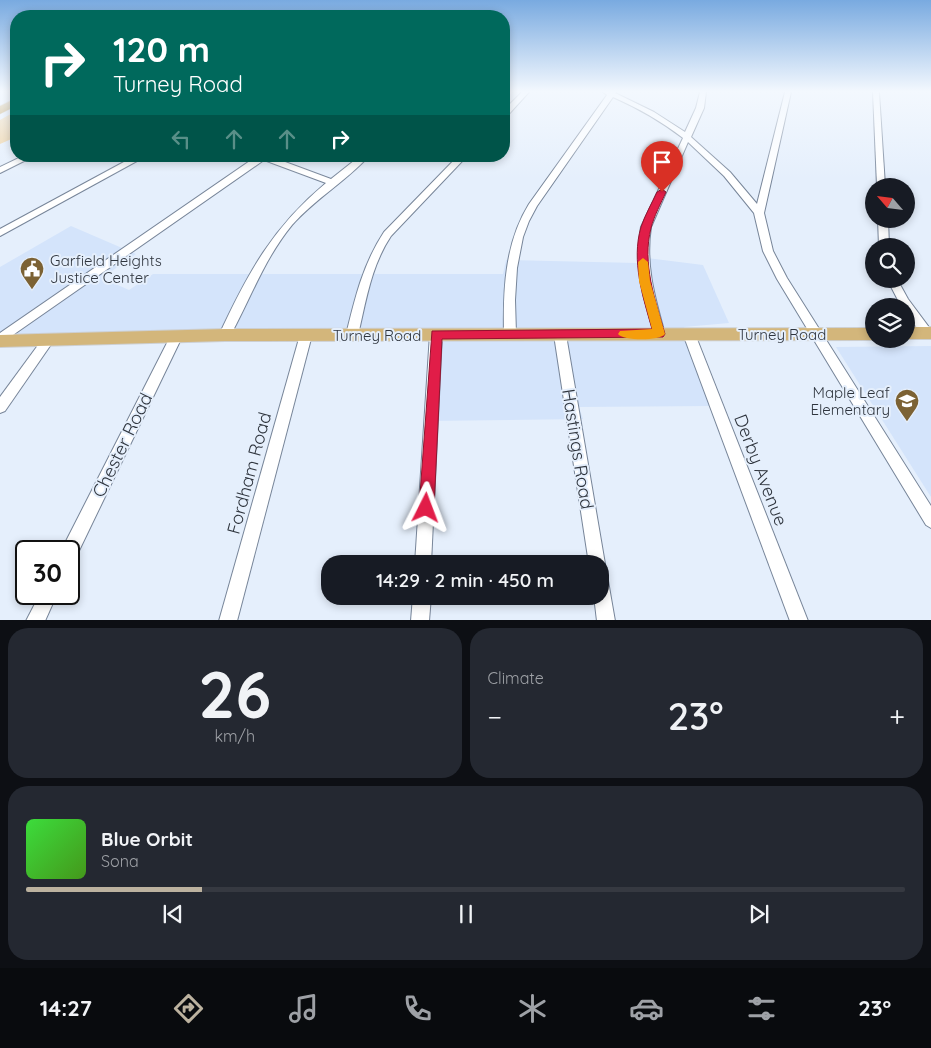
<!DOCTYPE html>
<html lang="en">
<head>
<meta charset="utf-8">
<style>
  :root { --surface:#171b24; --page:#242831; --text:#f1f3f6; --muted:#9ea1a6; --line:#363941; --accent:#bcb29f }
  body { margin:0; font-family:Quicksand,sans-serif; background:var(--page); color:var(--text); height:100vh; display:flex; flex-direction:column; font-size:19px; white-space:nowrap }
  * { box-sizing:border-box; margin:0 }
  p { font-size:16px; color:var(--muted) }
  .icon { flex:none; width:28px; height:28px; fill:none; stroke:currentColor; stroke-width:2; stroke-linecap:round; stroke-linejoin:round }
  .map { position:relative; height:620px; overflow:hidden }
  .details { display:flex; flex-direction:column; gap:8px; padding:8px; background:#0d0f14; flex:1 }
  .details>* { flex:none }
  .banner { position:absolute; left:10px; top:10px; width:500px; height:152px; border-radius:20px; box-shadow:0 2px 8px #0003; background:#00695c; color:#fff; overflow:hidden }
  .needle { width:32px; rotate:298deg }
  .buttons { position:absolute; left:865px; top:178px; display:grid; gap:10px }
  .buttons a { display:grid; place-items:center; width:50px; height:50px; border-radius:50%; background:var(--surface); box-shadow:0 2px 8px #0003; font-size:25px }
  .speed { position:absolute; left:15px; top:540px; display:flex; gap:10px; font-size:25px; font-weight:700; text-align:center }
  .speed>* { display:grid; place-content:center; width:65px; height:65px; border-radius:50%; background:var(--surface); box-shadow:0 2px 8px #0003; line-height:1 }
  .speed .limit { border:2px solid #111; border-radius:8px; background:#fff; color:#111 }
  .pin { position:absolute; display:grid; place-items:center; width:42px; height:42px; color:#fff; margin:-51px -21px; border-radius:50% 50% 50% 0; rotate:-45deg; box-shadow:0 0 5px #0007 }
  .pin .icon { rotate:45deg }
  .me { position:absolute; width:55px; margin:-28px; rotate:3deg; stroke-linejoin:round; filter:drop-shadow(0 0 4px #0008) }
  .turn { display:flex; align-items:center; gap:18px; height:105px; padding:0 20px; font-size:22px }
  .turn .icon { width:65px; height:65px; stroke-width:2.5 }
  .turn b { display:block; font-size:35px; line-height:42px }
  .lanes { display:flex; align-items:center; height:48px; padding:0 20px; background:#0003; justify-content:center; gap:25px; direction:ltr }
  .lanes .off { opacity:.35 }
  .big { font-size:38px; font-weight:600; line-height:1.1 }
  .details .card { flex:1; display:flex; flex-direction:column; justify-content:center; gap:8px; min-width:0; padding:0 18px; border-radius:20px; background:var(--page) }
  .details .dial { align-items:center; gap:0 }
  .dial b { font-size:65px; line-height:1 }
  .song { display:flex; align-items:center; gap:15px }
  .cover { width:60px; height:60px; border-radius:8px; background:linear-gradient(135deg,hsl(120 70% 55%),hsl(100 70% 35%)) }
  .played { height:5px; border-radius:2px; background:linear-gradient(90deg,var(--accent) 20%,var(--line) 20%) }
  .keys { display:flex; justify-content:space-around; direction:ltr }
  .heat { display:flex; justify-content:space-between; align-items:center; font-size:28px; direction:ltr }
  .details .tiles { flex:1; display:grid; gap:8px; grid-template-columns:1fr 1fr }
  .card:last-child { grid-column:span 2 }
  .trip { position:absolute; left:321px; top:555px; width:288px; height:50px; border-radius:20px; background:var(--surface); box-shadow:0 2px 8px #0003; font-weight:600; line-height:50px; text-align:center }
  .tab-bar { display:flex; height:80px; justify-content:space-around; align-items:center; background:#090b0e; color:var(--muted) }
  .tab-bar .icon { width:35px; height:35px }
  .tab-bar .active { color:var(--accent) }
  .tab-bar b { font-size:22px; color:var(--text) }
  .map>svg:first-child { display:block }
  .built { fill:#d4e4fb }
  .green { fill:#efd19f }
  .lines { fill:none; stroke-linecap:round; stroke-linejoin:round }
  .minor-casing { stroke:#778599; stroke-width:2 }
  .major-casing { stroke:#cdcfd1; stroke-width:2 }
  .highway-casing { stroke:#cdcfd1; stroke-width:1 }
  .minor { fill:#fff; fill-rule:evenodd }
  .major { fill:#d3b67b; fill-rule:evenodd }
  .highway { fill:#b58523; fill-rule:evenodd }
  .route { fill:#e11d48; stroke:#92132f }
  .slow { fill:#f59e0b }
  .labels { text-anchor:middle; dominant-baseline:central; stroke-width:4; stroke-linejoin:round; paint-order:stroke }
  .poi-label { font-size:15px; fill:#2f353e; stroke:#e5effc; text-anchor:start }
  .street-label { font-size:15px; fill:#2f353e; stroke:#e5effc }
  .near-street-label { font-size:18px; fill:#2f353e; stroke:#e5effc }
</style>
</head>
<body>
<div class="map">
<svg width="931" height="621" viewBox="0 0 931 621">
  <rect width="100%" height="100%" fill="#e5effc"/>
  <!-- built -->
  <g class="built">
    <polygon points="71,226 136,254 102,278 129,290 153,274 503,274 506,260 637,263 639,257 703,265 729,323 684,327 710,406 579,407 583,419 425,421 429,338 0,346 0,267"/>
    <polygon points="931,346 931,497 836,347"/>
  </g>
  <!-- green -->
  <polygon class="green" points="16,111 16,137 0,144 0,120"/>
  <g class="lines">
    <defs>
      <g id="minor">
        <polygon points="522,92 529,92 507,116 504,116 504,110"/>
        <path d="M603 92H616L615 93 654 112 685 132 696 108 700 92H706L704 108 691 137 730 172 757 204 785 92H791L764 213 773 251 787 278 931 506V528L926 525 777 279 763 251 754 213 724 176 688 142 651 227C645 265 655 298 665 334L663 337H655L643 294 639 268V241L641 227 683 138C661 121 638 108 613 97L537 206 529 221 523 237 517 268 515 300 516 334 514 337H506L504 334C503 289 505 243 529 204L607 95Z"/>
        <polygon points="873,92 879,92 885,186 877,186"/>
        <polygon points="23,156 34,156 0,173 0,167"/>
        <polygon points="135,156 146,156 0,236 0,229"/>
        <path d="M257 156H269L331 179 360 156H369C346 181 315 199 292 225 264 259 250 300 229 338H221L219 335C248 273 272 228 326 183L264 160 0 344V333Z"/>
        <path d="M458 156H467L391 236C371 266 366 301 358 335L356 338H348L346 335C355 298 363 264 384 232Z"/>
        <polygon points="878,219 888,219 889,246 879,246"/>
        <polygon points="887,279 897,279 908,299 931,330 931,336 923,336 906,313 906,306 902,306 900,304"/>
        <polygon points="436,330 440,331 442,334 431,564 415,564 430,334 432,331"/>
        <polygon points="689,330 693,331 695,334 808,621 790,621 683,334 685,331"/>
        <polygon points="306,331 310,332 312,335 237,621 219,621 300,335 302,332"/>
        <polygon points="560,331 564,332 566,335 605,564 603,570 600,571 600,564 589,564 554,335 556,332"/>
        <polygon points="176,332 180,334 182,337 75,559 69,561 69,551 62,551 63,547 170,337 172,334"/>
        <polygon points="48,335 52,337 54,340 52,343 5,411 0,413 0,397 44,337"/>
        <polygon points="600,573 606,575 608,581 615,621 597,621 594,596 600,596"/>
        <polygon points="40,594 57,594 45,621 26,621"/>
        <polygon points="413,596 431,596 429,621 411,621"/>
      </g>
      <g id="major">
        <polygon points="906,327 931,327 931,339 905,339"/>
        <polygon points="874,328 874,339 878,339 874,340 225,341 0,347 0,335 225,329"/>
      </g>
      <polygon id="highway" points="16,98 16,106 0,114 0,106"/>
    </defs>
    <!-- minor casing -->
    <use href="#minor" class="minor-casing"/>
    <!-- major casing -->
    <use href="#major" class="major-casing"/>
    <!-- highway casing -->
    <use href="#highway" class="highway-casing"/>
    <!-- minor -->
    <use href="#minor" class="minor"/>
    <!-- major -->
    <use href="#major" class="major"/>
    <!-- highway -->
    <use href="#highway" class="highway"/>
  </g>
  <!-- sky -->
  <linearGradient id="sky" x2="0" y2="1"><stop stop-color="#79aae0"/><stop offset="0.51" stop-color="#f3f8fe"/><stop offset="1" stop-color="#f3f8fe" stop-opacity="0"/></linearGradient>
  <rect width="931" height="179" fill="url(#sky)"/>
  <!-- route -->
  <path class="route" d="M662 189 666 192C661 203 654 216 651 228 642 263 655 300 665 334L663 337 442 339 434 508 432 513 426 515 421 513 419 508 432 331 652 329C643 297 631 261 641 227 645 215 652 203 657 192Z"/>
  <!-- slow -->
  <path class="slow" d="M643 258 648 262 650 281 665 334C660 341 623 341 618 334L620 331 652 329 639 281 638 262Z"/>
  <!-- icons -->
  <defs>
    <symbol id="civic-pin" viewBox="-11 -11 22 30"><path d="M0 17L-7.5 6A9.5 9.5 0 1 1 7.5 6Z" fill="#7c6234" stroke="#e5effc"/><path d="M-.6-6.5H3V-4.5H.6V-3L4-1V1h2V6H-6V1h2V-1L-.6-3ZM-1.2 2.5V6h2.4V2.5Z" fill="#fff"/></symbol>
    <symbol id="school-pin" viewBox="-11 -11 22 30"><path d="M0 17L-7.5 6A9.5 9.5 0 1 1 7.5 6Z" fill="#7c6234" stroke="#e5effc"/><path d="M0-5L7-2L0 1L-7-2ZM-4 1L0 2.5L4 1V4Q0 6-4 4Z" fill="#fff"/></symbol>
  </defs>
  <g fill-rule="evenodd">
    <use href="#civic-pin" x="18" y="255" width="28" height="38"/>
    <use href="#school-pin" x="893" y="387" width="28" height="38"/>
  </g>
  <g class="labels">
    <!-- poi labels -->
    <g class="poi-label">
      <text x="50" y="260">Garfield Heights<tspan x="50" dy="17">Justice Center</tspan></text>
      <text x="890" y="392" text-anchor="end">Maple Leaf<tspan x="890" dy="17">Elementary</tspan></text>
    </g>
    <!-- street labels -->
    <g class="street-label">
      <text x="782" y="334">Turney Road</text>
      <text x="377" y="335">Turney Road</text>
    </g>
    <!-- near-street labels -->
    <g class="near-street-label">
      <text transform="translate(122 445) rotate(-64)">Chester Road</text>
      <text transform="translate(578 449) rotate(81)">Hastings Road</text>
      <text transform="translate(761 470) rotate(69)">Derby Avenue</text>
      <text transform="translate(249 473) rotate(-75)">Fordham Road</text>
    </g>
  </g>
</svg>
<div class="buttons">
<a><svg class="needle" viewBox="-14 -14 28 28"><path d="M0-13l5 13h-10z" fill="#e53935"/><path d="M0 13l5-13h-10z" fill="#9ea1a6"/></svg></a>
<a><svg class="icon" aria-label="search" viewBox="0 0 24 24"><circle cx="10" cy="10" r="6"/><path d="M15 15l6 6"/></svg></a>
<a><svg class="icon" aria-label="layers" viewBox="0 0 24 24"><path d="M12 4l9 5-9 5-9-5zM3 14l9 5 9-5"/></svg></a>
</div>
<div class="speed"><div class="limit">30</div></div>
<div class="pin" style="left:662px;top:192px;background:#d93025"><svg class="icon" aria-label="arrive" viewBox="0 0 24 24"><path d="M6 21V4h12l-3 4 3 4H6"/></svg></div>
<svg class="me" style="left:426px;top:508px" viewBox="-20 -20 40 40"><path d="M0-17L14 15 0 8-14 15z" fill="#e11d48" stroke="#fff" stroke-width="4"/></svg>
<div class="trip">14:29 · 2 min · 450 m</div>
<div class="banner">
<div class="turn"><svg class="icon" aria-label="right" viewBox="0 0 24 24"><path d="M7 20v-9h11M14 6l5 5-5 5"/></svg><div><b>120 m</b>Turney Road</div></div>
<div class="lanes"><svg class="icon off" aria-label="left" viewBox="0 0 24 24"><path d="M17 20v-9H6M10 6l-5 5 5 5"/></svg><svg class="icon off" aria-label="ahead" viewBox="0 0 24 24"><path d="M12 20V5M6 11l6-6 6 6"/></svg><svg class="icon off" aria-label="ahead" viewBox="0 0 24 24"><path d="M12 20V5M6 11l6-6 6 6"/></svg><svg class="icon" aria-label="right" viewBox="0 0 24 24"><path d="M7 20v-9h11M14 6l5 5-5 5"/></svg></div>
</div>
</div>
<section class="details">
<div class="tiles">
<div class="card dial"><b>26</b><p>km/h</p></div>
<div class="card"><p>Climate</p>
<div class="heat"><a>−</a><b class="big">23°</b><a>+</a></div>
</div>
<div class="card">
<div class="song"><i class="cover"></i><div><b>Blue Orbit</b><p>Sona</p></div></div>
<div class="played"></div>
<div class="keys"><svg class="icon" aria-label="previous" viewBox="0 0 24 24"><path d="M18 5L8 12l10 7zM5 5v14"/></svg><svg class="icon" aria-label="pause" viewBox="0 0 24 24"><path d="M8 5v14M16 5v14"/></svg><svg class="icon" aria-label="next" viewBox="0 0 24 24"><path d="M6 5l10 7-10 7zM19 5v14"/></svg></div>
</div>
</div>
</section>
<nav class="tab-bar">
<b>14:27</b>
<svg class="icon active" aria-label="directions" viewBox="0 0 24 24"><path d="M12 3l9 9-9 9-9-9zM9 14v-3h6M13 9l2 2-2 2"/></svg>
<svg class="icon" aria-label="music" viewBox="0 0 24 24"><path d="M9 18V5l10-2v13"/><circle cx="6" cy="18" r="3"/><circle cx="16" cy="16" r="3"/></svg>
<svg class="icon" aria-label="phone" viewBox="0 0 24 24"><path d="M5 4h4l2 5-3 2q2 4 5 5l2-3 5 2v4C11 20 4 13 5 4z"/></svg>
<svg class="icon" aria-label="climate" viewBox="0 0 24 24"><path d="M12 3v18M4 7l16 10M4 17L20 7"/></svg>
<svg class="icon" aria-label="car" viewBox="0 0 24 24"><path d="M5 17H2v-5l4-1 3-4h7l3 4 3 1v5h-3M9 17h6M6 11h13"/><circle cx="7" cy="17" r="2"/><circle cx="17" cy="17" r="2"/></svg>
<svg class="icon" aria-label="filters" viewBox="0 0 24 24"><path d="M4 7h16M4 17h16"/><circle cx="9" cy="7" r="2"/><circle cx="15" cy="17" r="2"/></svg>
<b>23°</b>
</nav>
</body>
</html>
